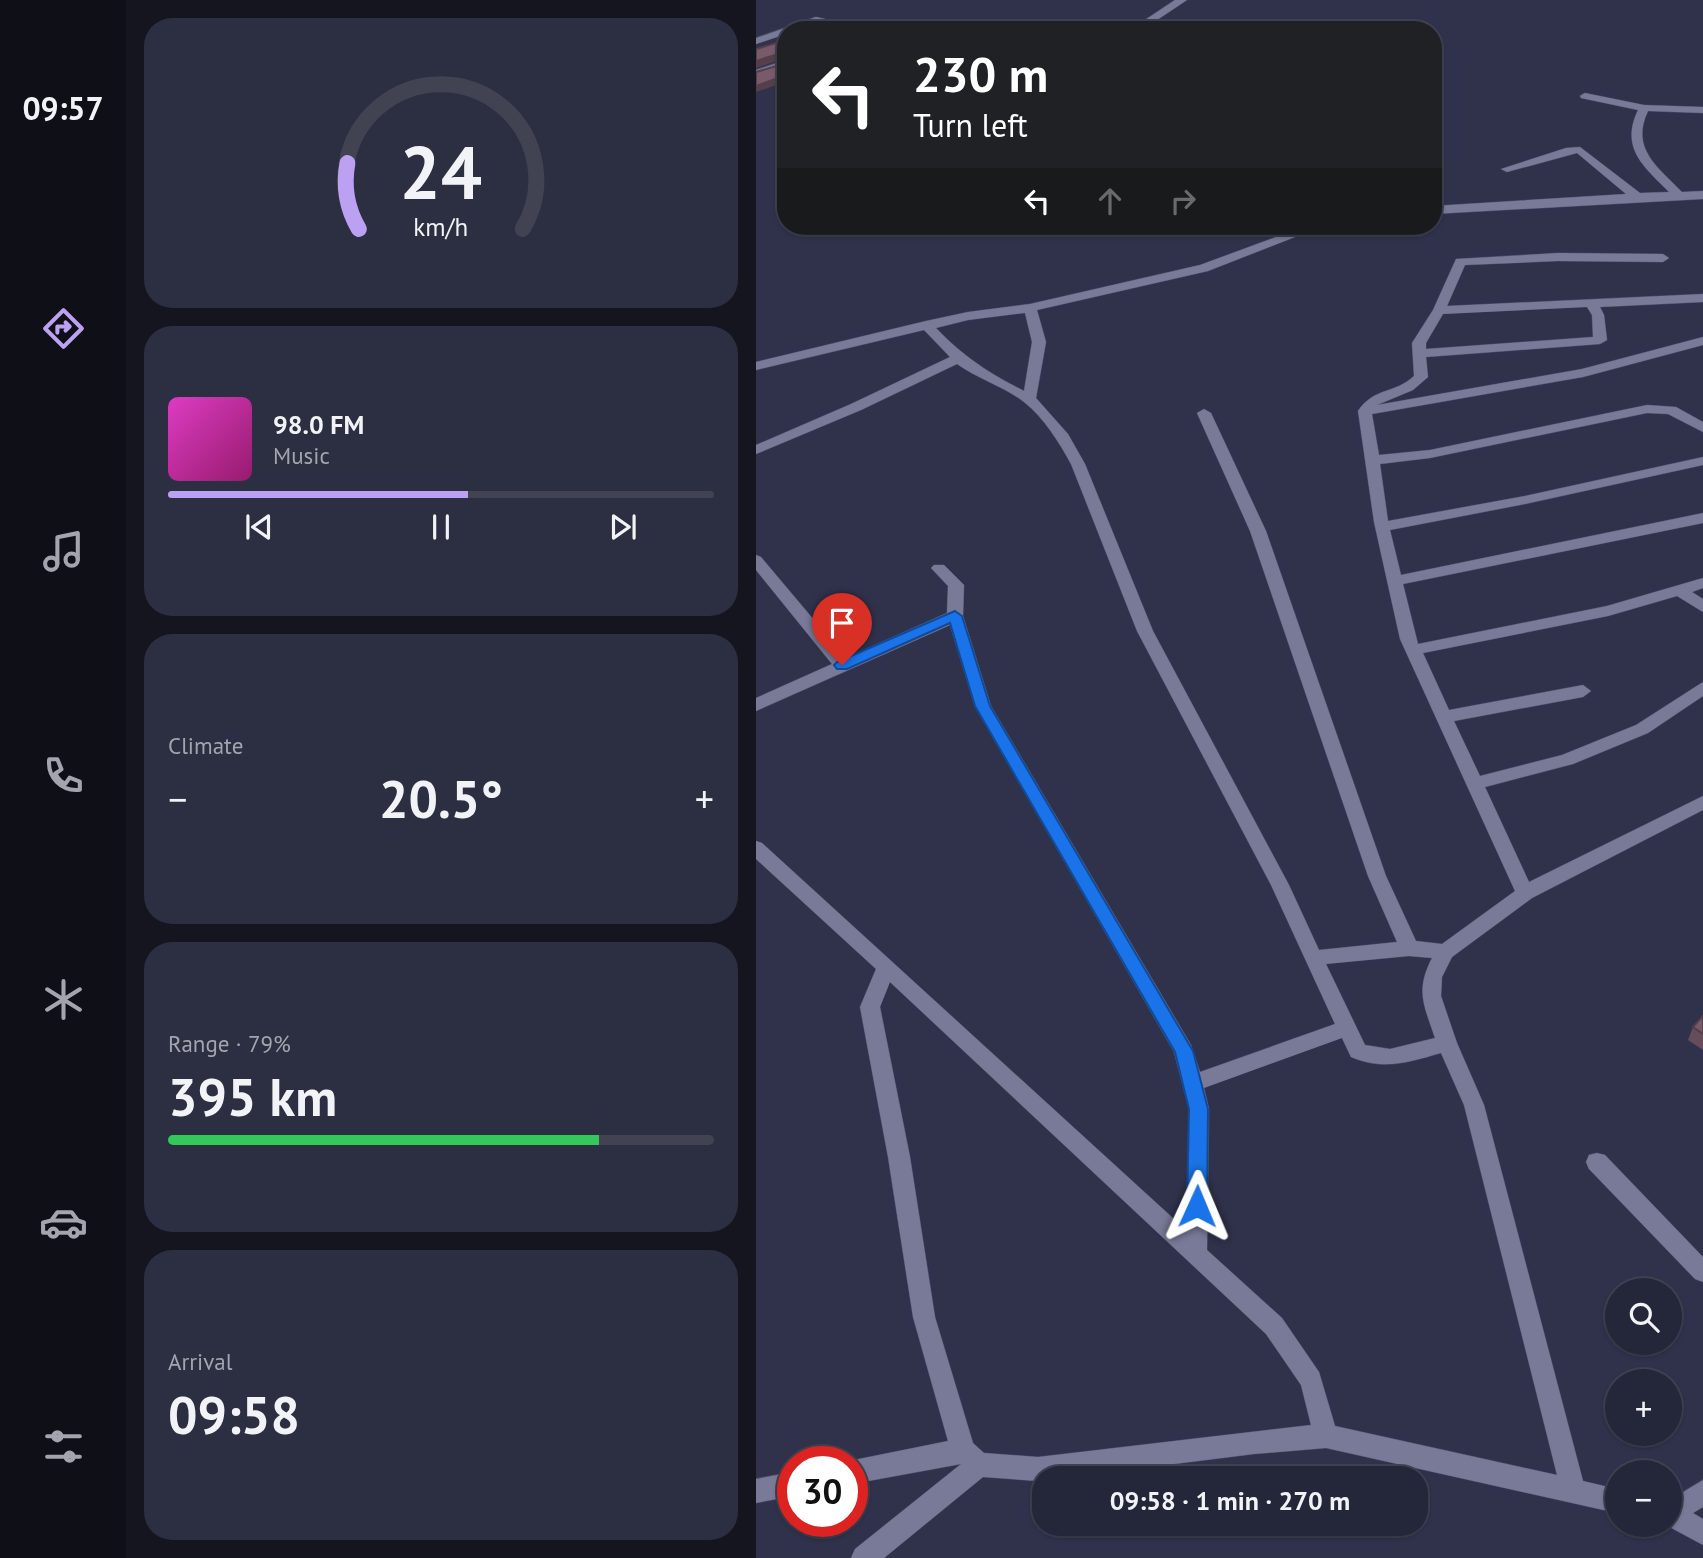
<!DOCTYPE html>
<html lang="en">
<head>
<meta charset="utf-8">
<style>
  :root { --surface:#242639; --page:#2c2e41; --text:#f1f3f6; --muted:#a3a5ae; --line:#414353; --accent:#bca0f2 }
  body { margin:0; font-family:"PT Sans",sans-serif; background:var(--page); color:var(--text); height:100vh; display:flex; flex-direction:column; font-size:26px; white-space:nowrap }
  * { box-sizing:border-box; margin:0 }
  p { font-size:23px; color:var(--muted) }
  .icon { flex:none; width:38px; height:38px; fill:none; stroke:currentColor; stroke-width:2; stroke-linecap:round; stroke-linejoin:round }
  .map { position:relative; flex:1; overflow:hidden }
  .panel { display:flex; flex-direction:column; gap:18px; padding:18px; background:#14151f; width:630px }
  .panel>* { flex:none }
  .banner { position:absolute; left:21px; top:21px; width:665px; height:214px; border-radius:28px; box-shadow:0 2px 5px #0004,0 0 0 2px var(--line); background:#202124; color:#fff; overflow:hidden }
  .buttons { position:absolute; left:849px; top:1278px; display:grid; gap:14px }
  .buttons a { display:grid; place-items:center; width:77px; height:77px; border-radius:50%; background:var(--surface); box-shadow:0 2px 5px #0004,0 0 0 2px var(--line); font-size:35px }
  .speed { position:absolute; left:21px; top:1446px; display:flex; gap:14px; font-size:35px; font-weight:700; text-align:center }
  .speed>* { display:grid; place-content:center; width:91px; height:91px; border-radius:50%; background:var(--surface); box-shadow:0 2px 5px #0004,0 0 0 2px var(--line); line-height:1 }
  .speed .limit { border:10px solid #d22; background:#fff; color:#111 }
  .pin { position:absolute; display:grid; place-items:center; width:60px; height:60px; color:#fff; margin:-72px -30px; border-radius:50% 50% 50% 0; rotate:-45deg; box-shadow:0 0 7px #0007 }
  .pin .icon { rotate:45deg }
  .me { position:absolute; width:77px; margin:-38px; rotate:1deg; stroke-linejoin:round; filter:drop-shadow(0 0 5px #0008) }
  .turn { display:flex; align-items:center; gap:24px; height:147px; padding:0 21px; font-size:32px }
  .turn .icon { width:91px; height:91px; stroke-width:2.5 }
  .turn b { display:block; font-size:49px; line-height:60px }
  .lanes { display:flex; align-items:center; height:66px; padding:0 21px; background:#0003; justify-content:center; gap:35px; direction:ltr }
  .lanes .off { opacity:.35 }
  .big { font-size:52px; font-weight:700; line-height:1.1 }
  .panel .card { flex:1; display:flex; flex-direction:column; justify-content:center; gap:10px; min-width:0; padding:0 24px; border-radius:28px; background:var(--page) }
  .panel .dial { align-items:center; gap:0 }
  .dial svg { height:182px; overflow:visible; fill:none; stroke:var(--line); stroke-width:7; stroke-linecap:round; text-anchor:middle }
  .dial text { fill:var(--text); stroke:none }
  .song { display:flex; align-items:center; gap:21px }
  .cover { width:84px; height:84px; border-radius:10px; background:linear-gradient(135deg,hsl(310 70% 55%),hsl(320 70% 35%)) }
  .played { height:7px; border-radius:4px; background:linear-gradient(90deg,var(--accent) 55%,var(--line) 55%) }
  .keys { display:flex; justify-content:space-around; direction:ltr }
  .heat { display:flex; justify-content:space-between; align-items:center; font-size:38px; direction:ltr }
  .charge { height:10px; border-radius:5px; background:linear-gradient(90deg,#34c759 79%,var(--line) 0) }
  .trip { position:absolute; left:276px; top:1466px; width:396px; height:70px; border-radius:28px; background:var(--surface); box-shadow:0 2px 5px #0004,0 0 0 2px var(--line); font-weight:700; line-height:70px; text-align:center }
  main { display:flex; flex:1; min-height:0 }
  .dock { display:flex; flex-direction:column; width:126px; justify-content:space-around; align-items:center; background:#0e0f17; color:var(--muted) }
  .dock .icon { width:49px; height:49px }
  .dock .on { color:var(--accent) }
  .dock b { font-size:32px; color:var(--text) }
  .map>svg:first-child { display:block }
  .lines { fill:none; stroke-linecap:round; stroke-linejoin:round }
  .minor-casing { stroke:#4e4e64; stroke-width:1 }
  .minor { fill:#787a98; fill-rule:evenodd }
  .wall { fill:#674d5c }
  .shaded-wall { fill:#543f4b }
  .building { fill:#785a6b; stroke:#543f4b; stroke-width:2 }
  .route { fill:#1a73e8; stroke:#114b97; stroke-width:2 }
</style>
</head>
<body>
<main>
<nav class="dock">
<b>09:57</b>
<svg class="icon on" aria-label="directions" viewBox="0 0 24 24"><path d="M12 3l9 9-9 9-9-9zM9 14v-3h6M13 9l2 2-2 2"/></svg>
<svg class="icon" aria-label="music" viewBox="0 0 24 24"><path d="M9 18V5l10-2v13"/><circle cx="6" cy="18" r="3"/><circle cx="16" cy="16" r="3"/></svg>
<svg class="icon" aria-label="phone" viewBox="0 0 24 24"><path d="M5 4h4l2 5-3 2q2 4 5 5l2-3 5 2v4C11 20 4 13 5 4z"/></svg>
<svg class="icon" aria-label="climate" viewBox="0 0 24 24"><path d="M12 3v18M4 7l16 10M4 17L20 7"/></svg>
<svg class="icon" aria-label="car" viewBox="0 0 24 24"><path d="M5 17H2v-5l4-1 3-4h7l3 4 3 1v5h-3M9 17h6M6 11h13"/><circle cx="7" cy="17" r="2"/><circle cx="17" cy="17" r="2"/></svg>
<svg class="icon" aria-label="filters" viewBox="0 0 24 24"><path d="M4 7h16M4 17h16"/><circle cx="9" cy="7" r="2"/><circle cx="15" cy="17" r="2"/></svg>
</nav>
<section class="panel">
<div class="card dial"><svg viewBox="0 0 100 80">
<path d="M14 69A42 42 0 1 1 86 69"/>
<path d="M14 69A42 42 0 0 1 9 40" stroke="#bca0f2"/>
<text x="50" y="56" font-size="32" font-weight="700">24</text>
<text x="50" y="72" font-size="11">km/h</text>
</svg></div>
<div class="card">
<div class="song"><i class="cover"></i><div><b>98.0 FM</b><p>Music</p></div></div>
<div class="played"></div>
<div class="keys"><svg class="icon" aria-label="previous" viewBox="0 0 24 24"><path d="M18 5L8 12l10 7zM5 5v14"/></svg><svg class="icon" aria-label="pause" viewBox="0 0 24 24"><path d="M8 5v14M16 5v14"/></svg><svg class="icon" aria-label="next" viewBox="0 0 24 24"><path d="M6 5l10 7-10 7zM19 5v14"/></svg></div>
</div>
<div class="card"><p>Climate</p>
<div class="heat"><a>−</a><b class="big">20.5°</b><a>+</a></div>
</div>
<div class="card"><p>Range · 79%</p><b class="big">395 km</b><div class="charge"></div></div>
<div class="card"><p>Arrival</p><b class="big">09:58</b></div>
</section>
<div class="map">
<svg width="947" height="1558" viewBox="0 0 947 1558">
  <rect width="100%" height="100%" fill="#30324c"/>
  <g class="lines">
    <defs>
      <g id="minor">
        <polygon points="419,0 431,0 386,30 374,30"/>
        <polygon points="60,17 69,19 43,30 30,30 30,34 0,44 0,38"/>
        <polygon points="30,60 30,67 0,76 0,70"/>
        <path d="M829 93 888 105 947 107V113L892 111C874 149 902 167 926 192L947 191V199L677 214V206L870 194 821 153 751 172 745 169 810 148 824 147 884 193 913 192C887 166 864 148 882 110L825 98 824 96Z"/>
        <path d="M550 226H567L452 271 281 310 290 342 280 398 312 434 329 464 397 631 533 885 563 950 641 942 612 876 494 531 441 413 448 409 455 413 510 531 630 876 660 941 686 944 759 891 644 639 618 522 602 411C618 387 639 394 658 376L656 343 677 310 700 259 802 253 907 254 913 258 907 262 802 261 709 265 691 306 947 294V302L844 307 848 315 851 340 844 344 670 357 672 377 657 390 621 405 826 369 947 337V345L827 377 616 414 623 455 674 450 891 405 920 407 947 422V432L912 414 891 413 674 458 624 464 632 521 769 496 947 457V465L769 504 634 530 645 575 947 513V523L647 584 662 644 851 606 947 578V588L936 592 947 599V612L921 596 852 616 667 653 693 710 827 685 835 691 827 697 698 721 724 776 806 755 880 725 947 682V696L892 733 817 764 729 787 773 882 947 796V810L776 898 696 957 686 977 685 996 701 1043 728 1105 827 1481 861 1489V1513L570 1448 498 1454 282 1481 227 1477 128 1558H95L99 1549 205 1464 96 1484V1461H93L192 1441 157 1317 132 1157 104 1007 120 969 0 859V841L6 843 430 1230 433 1109 418 1052 219 706 194 625 0 711V698L76 664 0 570V555L5 557 90 658 191 613 192 586 175 568 178 565H188L208 585 207 616 235 706 435 1045 444 1072 579 1024 515 885 381 631 315 464C303 442 288 418 268 402 249 387 222 379 201 364L105 410 0 454V445L95 404 194 357 168 330 0 370V362L170 321 212 312 274 304 444 265ZM831 307 836 315 837 337 670 349V343L687 314ZM269 313 276 342 268 391C231 372 208 357 180 328L212 320ZM653 956 676 958C659 991 668 1005 679 1038L634 1049 609 1045 570 964ZM134 982 510 1334 545 1385 555 1425 282 1457 228 1453 217 1443 179 1317 154 1157 124 1007ZM586 1038 595 1057C627 1071 653 1062 685 1053L708 1105 801 1475 579 1426 563 1372 526 1318 451 1250 453 1109 448 1088Z"/>
        <polygon points="841,1153 849,1155 947,1257 947,1282 939,1279 833,1169 830,1162 833,1155"/>
        <polygon points="37,1472 37,1496 0,1503 0,1479"/>
        <polygon points="947,1480 947,1507 937,1513 947,1519 947,1545 908,1524 914,1524 914,1500"/>
      </g>
    </defs>
    <!-- minor casing -->
    <use href="#minor" class="minor-casing"/>
    <!-- minor -->
    <use href="#minor" class="minor"/>
  </g>
  <!-- wall -->
  <polygon class="wall" points="947,1016 947,1050 932,1040 937,1027"/>
  <!-- shaded-wall -->
  <g class="shaded-wall">
    <polygon points="28,52 29,58 0,68 0,61"/>
    <polygon points="30,75 30,82 0,92 0,86"/>
  </g>
  <!-- building -->
  <g class="building">
    <polygon points="81,23 99,30 61,30"/>
    <polygon points="30,40 30,53 28,52 0,61 0,49"/>
    <polygon points="30,63 30,75 0,86 0,72"/>
    <polygon points="947,1016 947,1034 937,1027"/>
  </g>
  <!-- route -->
  <polygon class="route" points="199,611 206,616 234,706 437,1051 452,1109 451,1206 448,1212 441,1214 434,1212 431,1206 433,1109 419,1052 219,706 194,623 91,669 81,669 78,665 81,662"/>
</svg>
<div class="buttons">
<a><svg class="icon" aria-label="search" viewBox="0 0 24 24"><circle cx="10" cy="10" r="6"/><path d="M15 15l6 6"/></svg></a>
<a>+</a>
<a>−</a>
</div>
<div class="speed"><div class="limit">30</div></div>
<div class="pin" style="left:86px;top:665px;background:#d93025"><svg class="icon" aria-label="arrive" viewBox="0 0 24 24"><path d="M6 21V4h12l-3 4 3 4H6"/></svg></div>
<svg class="me" style="left:441px;top:1206px" viewBox="-20 -20 40 40"><path d="M0-17L14 15 0 8-14 15z" fill="#1a73e8" stroke="#fff" stroke-width="4"/></svg>
<div class="trip">09:58 · 1 min · 270 m</div>
<div class="banner">
<div class="turn"><svg class="icon" aria-label="left" viewBox="0 0 24 24"><path d="M17 20v-9H6M10 6l-5 5 5 5"/></svg><div><b>230 m</b>Turn left</div></div>
<div class="lanes"><svg class="icon" aria-label="left" viewBox="0 0 24 24"><path d="M17 20v-9H6M10 6l-5 5 5 5"/></svg><svg class="icon off" aria-label="ahead" viewBox="0 0 24 24"><path d="M12 20V5M6 11l6-6 6 6"/></svg><svg class="icon off" aria-label="right" viewBox="0 0 24 24"><path d="M7 20v-9h11M14 6l5 5-5 5"/></svg></div>
</div>
</div>
</main>
</body>
</html>
